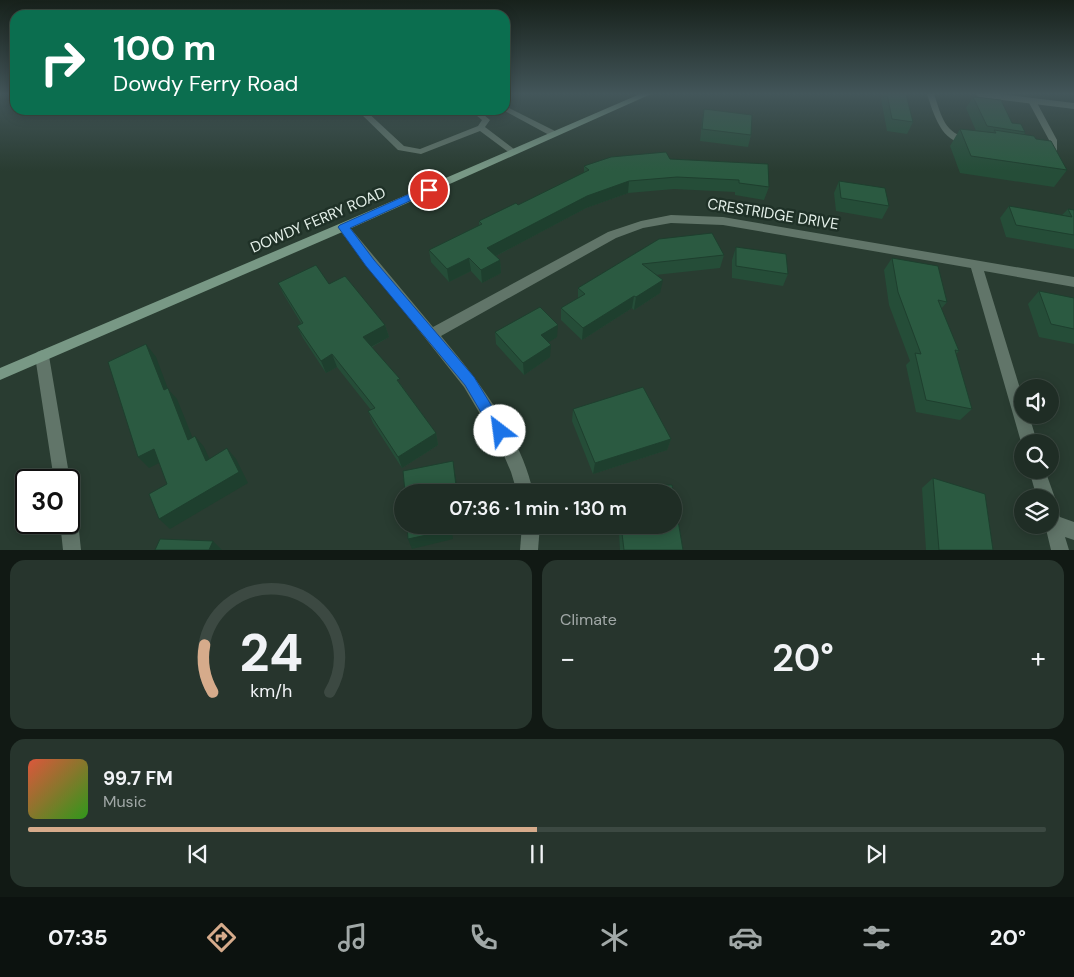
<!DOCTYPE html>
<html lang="en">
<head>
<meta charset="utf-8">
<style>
  :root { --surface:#1f2d25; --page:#27352d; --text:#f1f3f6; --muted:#a1a8a7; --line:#3c4942; --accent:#d6ab8b }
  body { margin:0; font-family:"DM Sans",sans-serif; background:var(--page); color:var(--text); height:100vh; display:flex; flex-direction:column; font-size:19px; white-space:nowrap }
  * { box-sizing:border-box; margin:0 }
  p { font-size:16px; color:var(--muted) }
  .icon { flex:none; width:28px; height:28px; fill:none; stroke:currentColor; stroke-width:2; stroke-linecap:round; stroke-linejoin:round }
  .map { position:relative; height:550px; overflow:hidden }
  .side { display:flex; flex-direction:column; gap:10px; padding:10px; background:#111914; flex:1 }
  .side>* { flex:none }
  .guide { position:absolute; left:10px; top:10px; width:500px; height:105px; border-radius:15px; box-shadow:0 2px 12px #0003,0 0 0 1px var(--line); background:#0b6e4f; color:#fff; overflow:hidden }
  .controls { position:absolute; left:1014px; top:379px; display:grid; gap:10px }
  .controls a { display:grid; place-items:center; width:45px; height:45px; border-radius:50%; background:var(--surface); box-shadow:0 2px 12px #0003,0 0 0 1px var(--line); font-size:25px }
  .speed { position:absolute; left:15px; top:469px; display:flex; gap:10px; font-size:25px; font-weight:700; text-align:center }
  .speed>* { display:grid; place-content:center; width:65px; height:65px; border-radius:50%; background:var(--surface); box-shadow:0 2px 12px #0003,0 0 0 1px var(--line); line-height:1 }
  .speed .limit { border:2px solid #111; border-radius:8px; background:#fff; color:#111 }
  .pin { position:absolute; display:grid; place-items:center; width:42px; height:42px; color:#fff; margin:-21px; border:2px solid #fff; border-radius:50%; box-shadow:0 1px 5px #0007 }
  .me { position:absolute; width:55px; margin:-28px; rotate:330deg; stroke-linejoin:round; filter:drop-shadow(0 0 4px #0008) }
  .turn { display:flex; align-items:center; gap:18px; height:105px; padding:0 20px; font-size:22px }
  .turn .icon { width:65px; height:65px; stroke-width:2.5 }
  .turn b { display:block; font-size:35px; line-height:42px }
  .big { font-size:38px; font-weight:600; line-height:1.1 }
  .side .card { flex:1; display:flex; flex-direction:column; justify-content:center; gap:8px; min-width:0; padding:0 18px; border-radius:15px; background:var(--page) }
  .side .dial { align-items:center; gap:0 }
  .dial svg { height:130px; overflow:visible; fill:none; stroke:var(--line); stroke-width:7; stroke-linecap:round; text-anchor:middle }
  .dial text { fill:var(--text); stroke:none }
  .song { display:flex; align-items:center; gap:15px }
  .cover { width:60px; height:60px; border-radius:8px; background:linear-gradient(135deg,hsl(10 70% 55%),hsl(110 70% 35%)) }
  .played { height:5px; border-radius:2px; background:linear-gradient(90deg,var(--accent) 50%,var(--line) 50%) }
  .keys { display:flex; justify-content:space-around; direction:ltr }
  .heat { display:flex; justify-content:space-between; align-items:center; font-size:28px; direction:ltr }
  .side .tiles { flex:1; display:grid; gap:10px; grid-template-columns:1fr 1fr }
  .card:last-child { grid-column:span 2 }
  .trip { position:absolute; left:394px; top:484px; width:288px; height:50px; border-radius:25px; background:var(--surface); box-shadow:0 2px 12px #0003,0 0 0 1px var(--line); font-weight:600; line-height:50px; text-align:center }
  .menu { display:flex; height:80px; justify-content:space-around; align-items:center; background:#0c120f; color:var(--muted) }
  .menu .icon { width:35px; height:35px }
  .menu .on { color:var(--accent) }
  .menu b { font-size:22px; color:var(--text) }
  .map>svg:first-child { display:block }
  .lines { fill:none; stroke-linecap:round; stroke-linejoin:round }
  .lane { fill:#617569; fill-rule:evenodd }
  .street { fill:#617569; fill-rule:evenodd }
  .secondary { fill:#789885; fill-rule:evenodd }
  .wall { fill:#254d38 }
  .shaded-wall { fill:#1e3f2e }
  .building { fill:#2b5a41; stroke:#1e3f2e }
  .route { fill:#1a73e8; stroke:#114b97 }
  .labels { text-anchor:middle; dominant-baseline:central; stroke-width:5; stroke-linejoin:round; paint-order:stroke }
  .street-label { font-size:15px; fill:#e4f0e9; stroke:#1f3127 }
</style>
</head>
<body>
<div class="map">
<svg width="1074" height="550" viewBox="0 0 1074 550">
  <rect width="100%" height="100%" fill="#293c31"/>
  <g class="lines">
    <!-- lane -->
    <g class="lane">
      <path d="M927 94H934C942 117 944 133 970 139V143C942 146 934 115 927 94Z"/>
      <polygon points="1029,99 1036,101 1057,140 1057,151 1046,154 1042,152 1050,148 1049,140 1028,101"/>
      <polygon points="505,106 557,132 558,134 554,136 551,136 503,110 505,110"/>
      <polygon points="357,110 365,110 404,146 420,149 478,126 482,120 470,110 478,110 490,120 485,127 518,152 514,154 511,154 480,131 421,154 398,150"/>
    </g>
    <!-- street -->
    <g class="street">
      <polygon points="975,94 1000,94 1074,103 1074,109 979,97"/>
      <path d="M671 215 723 217 1074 277V287L984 271 1022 395V415H1029L1037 442H1022V445L1021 442 971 268 723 225 671 223 643 228 616 238 441 336C477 379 521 435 533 492H517L511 472 502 451 464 387 337 227 339 224H347L433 327 608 232 641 221Z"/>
      <polygon points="42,350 47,352 49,356 70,480 69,484 69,480 54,480 35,356 37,352"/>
      <polygon points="1029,470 1045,470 1055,498 1052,504 1056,506 1060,517 1074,522 1074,540 1065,537 1069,550 1051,550 1045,525 1050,525 1050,498 1037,498"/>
      <polygon points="69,512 75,515 78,521 81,550 63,550 60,522 69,522"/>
      <polygon points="522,525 540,525 538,550 520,550"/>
    </g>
    <!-- secondary -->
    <polygon class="secondary" points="640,94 651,94 347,230 0,380 0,368 339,224"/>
  </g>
  <!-- wall -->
  <g class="wall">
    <polygon points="883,94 906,94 913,122 907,134 887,131 881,99"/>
    <polygon points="973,97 1025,132 1024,135 1036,139 1067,170 1054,187 960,173 950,146 960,129 976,131 966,108"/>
    <polygon points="704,109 751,135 748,147 700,141 702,121"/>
    <polygon points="670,159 769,187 764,200 735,195 735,192 674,189 628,193 586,208 496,256 500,260 501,273 482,283 471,271 449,282 431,262 429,250 479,225 479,221 518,205 584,172 584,166"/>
    <polygon points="839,181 889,206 882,219 836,211 834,193"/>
    <polygon points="1009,206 1062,215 1068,209 1074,210 1074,249 1006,237 1000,218"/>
    <polygon points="659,239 724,255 720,268 655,275 660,293 634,310 632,308 582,340 561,320 561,308 578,298 578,288"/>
    <polygon points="736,247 788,274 783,286 732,278 732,260"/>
    <polygon points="892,258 947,302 941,309 959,351 956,354 972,409 960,420 916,412 906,365 910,361 889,305 884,270"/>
    <polygon points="278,283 329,284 385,325 389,337 372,347 402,386 436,433 438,445 402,468 373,423 368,411 371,410 337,367 326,373 303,338 297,326 301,323 284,295"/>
    <polygon points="1039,291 1074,298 1074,344 1039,337 1028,304"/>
    <polygon points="495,332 557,337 548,342 550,357 524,375 496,344"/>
    <polygon points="573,409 671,439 667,450 593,474 572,421"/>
    <polygon points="933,478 993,550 926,550 922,488"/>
    <polygon points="599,485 672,485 683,550 620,550 619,533 600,533 599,525 672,525 672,492 598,492"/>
  </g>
  <!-- shaded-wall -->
  <g class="shaded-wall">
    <polygon points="629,181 628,193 586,208 488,260 487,248 587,196"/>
    <polygon points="469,258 471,271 449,282 447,269"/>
    <polygon points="500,260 501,273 482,283 481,270"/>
    <polygon points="663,280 660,293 634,310 636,297"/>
    <polygon points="634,296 632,308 582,340 583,328"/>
    <polygon points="385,325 389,337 367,349 363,337"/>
    <polygon points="558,325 557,337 541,347 541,335"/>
    <polygon points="146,344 156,357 168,389 177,399 198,451 188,440 164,390"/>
    <polygon points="551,345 550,357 524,375 523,363"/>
    <polygon points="332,354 337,367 326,373 321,361"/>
    <polygon points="436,433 438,445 402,468 398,457"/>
    <polygon points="195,436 204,447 215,471 206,461"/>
    <polygon points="671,439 667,450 593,474 595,463"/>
    <polygon points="227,448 236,459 248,483 170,529 159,519"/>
    <polygon points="154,449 165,460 149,468 138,457"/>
    <polygon points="453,461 458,492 446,492 446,488"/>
    <polygon points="450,525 451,525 453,539 412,549 408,539"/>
    <polygon points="213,541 222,550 209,550"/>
  </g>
  <!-- building -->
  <g class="building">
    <polygon points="887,94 906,94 913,122 892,119"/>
    <polygon points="973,97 1001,100 1012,123 1021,124 1025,132 987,126"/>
    <polygon points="704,109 752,115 751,135 702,129"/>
    <polygon points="960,129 996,133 994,130 1034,136 1036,139 1051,141 1067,170 971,156"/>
    <polygon points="666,152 670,159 768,164 769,187 739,183 739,180 677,177 629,181 587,196 487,248 500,260 481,270 469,258 447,269 429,250 482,224 479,221 516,203 518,205 589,170 584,166 611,157"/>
    <polygon points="839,181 885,188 889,206 841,198"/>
    <polygon points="1009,206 1072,217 1068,209 1074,210 1074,235 1016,225"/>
    <polygon points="712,233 724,255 642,264 663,280 636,297 634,296 583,328 561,308 585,294 578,288 659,239"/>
    <polygon points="736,247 786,254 788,274 736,266"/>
    <polygon points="892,258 938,266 947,302 938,300 959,351 955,350 972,409 926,400 915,353 921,354 898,292"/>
    <polygon points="316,265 329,284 345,276 385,325 363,337 400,379 397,380 436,433 398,457 368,411 375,408 332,354 321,361 297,326 303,323 278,283"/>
    <polygon points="1039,291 1074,298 1074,329 1051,324"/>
    <polygon points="540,307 558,325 541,335 551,345 523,363 495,332"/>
    <polygon points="146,344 164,390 168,388 188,440 195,436 206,461 227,448 239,472 159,519 149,494 167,484 154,449 138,457 108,362"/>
    <polygon points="643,387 671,439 595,463 573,409"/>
    <polygon points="453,461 456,486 446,488 446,492 405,492 403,471"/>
    <polygon points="933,478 985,494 993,550 939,550"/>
    <polygon points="599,485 672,485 683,550 624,550 621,525 672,525 672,492 600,492"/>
    <polygon points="407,525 450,525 450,530 408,539"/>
    <polygon points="160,539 213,541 209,550 155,550"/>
  </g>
  <!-- sky -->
  <linearGradient id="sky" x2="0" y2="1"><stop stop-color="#17211b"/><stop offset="0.55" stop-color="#43565a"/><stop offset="1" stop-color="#43565a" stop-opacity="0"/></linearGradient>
  <rect width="1074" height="171" fill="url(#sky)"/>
  <!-- route -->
  <polygon class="route" points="425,187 429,187 434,190 350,228 374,260 474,377 507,431 505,436 500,437 495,436 465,385 366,266 338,227 340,225"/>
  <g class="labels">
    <!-- street labels -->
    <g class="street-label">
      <text transform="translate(773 214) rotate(9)">CRESTRIDGE DRIVE</text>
      <text transform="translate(318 220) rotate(-23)">DOWDY FERRY ROAD</text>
    </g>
  </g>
</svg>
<div class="controls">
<a><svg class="icon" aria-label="sound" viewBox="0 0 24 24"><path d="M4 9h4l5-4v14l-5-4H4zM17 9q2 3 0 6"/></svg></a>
<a><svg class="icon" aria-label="search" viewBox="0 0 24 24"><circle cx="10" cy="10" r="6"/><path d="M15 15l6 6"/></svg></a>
<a><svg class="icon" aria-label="layers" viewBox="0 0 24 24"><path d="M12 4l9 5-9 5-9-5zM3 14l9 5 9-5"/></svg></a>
</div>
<div class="speed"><div class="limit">30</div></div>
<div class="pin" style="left:429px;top:190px;background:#d93025"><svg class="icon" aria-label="arrive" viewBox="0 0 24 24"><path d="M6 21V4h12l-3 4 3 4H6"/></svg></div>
<svg class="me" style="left:500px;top:431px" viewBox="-20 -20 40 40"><circle r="19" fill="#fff"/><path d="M0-13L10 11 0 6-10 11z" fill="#1a73e8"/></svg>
<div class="trip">07:36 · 1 min · 130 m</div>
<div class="guide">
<div class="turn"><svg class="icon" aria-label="right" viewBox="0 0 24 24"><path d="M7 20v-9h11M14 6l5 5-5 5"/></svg><div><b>100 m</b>Dowdy Ferry Road</div></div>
</div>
</div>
<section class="side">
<div class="tiles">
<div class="card dial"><svg viewBox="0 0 100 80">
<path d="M14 69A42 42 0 1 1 86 69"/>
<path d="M14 69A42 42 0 0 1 9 40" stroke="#d6ab8b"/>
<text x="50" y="56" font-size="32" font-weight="700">24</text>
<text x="50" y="72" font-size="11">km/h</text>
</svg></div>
<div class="card"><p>Climate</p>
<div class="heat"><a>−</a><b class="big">20°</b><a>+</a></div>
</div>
<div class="card">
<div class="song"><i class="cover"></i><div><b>99.7 FM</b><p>Music</p></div></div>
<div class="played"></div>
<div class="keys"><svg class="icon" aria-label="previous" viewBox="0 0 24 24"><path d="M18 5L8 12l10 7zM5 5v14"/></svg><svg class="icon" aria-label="pause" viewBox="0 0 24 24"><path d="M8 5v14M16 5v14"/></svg><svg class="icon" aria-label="next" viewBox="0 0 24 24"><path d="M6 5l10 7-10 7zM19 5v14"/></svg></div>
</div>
</div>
</section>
<nav class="menu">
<b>07:35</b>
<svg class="icon on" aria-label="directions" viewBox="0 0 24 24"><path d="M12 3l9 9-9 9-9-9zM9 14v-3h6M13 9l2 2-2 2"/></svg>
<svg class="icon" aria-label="music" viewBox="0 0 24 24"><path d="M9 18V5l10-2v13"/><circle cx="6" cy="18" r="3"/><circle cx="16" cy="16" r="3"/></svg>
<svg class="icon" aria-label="phone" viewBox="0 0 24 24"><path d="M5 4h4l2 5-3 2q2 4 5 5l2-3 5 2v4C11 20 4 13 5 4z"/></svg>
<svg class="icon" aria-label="climate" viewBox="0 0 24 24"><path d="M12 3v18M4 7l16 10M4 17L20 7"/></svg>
<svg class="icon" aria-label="car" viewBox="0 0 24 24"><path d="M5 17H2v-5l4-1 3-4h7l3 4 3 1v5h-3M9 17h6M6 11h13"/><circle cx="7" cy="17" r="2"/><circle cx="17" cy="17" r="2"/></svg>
<svg class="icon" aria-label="filters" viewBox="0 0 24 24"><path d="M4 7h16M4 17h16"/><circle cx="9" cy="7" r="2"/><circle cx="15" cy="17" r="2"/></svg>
<b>20°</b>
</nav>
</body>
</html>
